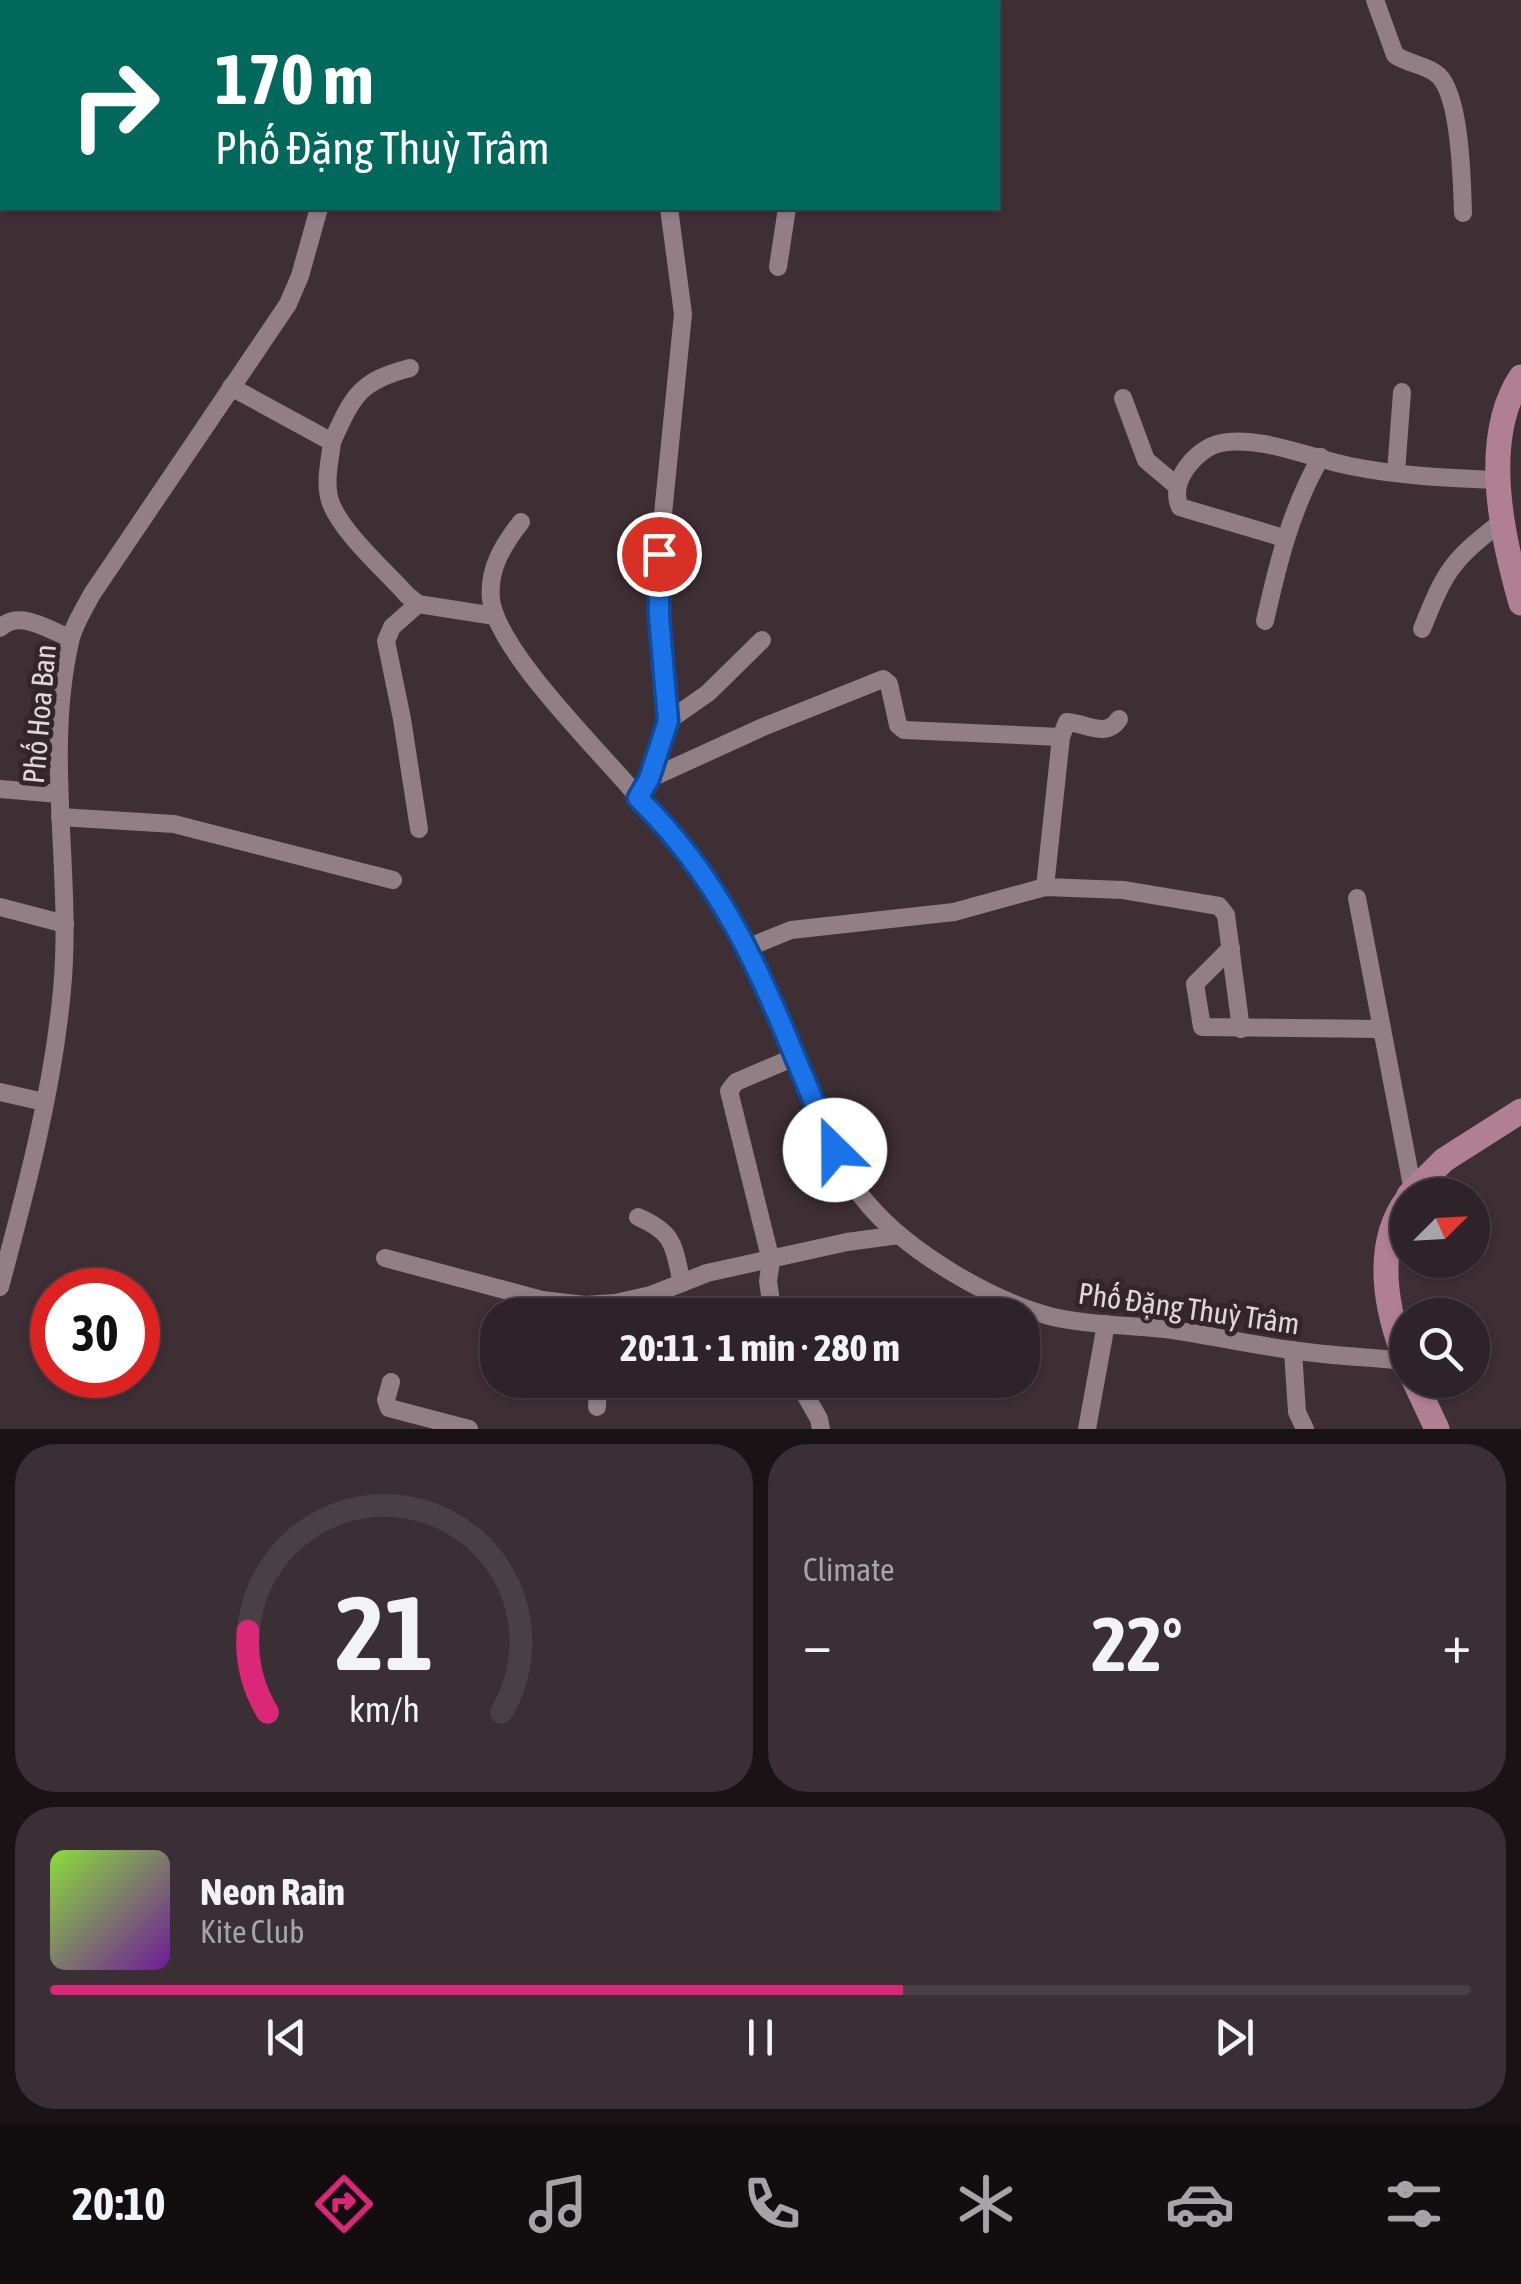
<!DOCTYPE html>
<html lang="en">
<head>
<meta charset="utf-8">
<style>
  :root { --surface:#2e2328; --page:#3a2f34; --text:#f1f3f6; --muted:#a7a4a8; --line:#494045; --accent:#db2777 }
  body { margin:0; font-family:"Asap Condensed",sans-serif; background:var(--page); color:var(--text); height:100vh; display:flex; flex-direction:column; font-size:38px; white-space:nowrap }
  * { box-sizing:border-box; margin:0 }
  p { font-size:32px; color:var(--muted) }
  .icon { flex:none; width:55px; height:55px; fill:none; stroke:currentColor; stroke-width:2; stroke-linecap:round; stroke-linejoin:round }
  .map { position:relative; height:1429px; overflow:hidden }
  .sheet { display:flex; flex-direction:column; gap:15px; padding:15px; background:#191316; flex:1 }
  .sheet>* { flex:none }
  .banner { position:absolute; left:0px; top:0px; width:1000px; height:210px; box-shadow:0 2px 8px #0004,0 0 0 2px var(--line); background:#00695c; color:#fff; overflow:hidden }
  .needle { width:65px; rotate:66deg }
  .tools { position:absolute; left:1390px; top:1178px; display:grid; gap:20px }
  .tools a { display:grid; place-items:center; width:100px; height:100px; border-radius:50%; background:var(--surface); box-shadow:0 2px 8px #0004,0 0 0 2px var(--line); font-size:50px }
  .speed { position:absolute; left:30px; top:1268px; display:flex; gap:20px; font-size:50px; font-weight:700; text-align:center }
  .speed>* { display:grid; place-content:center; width:130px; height:130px; border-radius:50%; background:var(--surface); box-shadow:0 2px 8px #0004,0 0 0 2px var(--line); line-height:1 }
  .speed .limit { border:15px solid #d22; background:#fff; color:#111 }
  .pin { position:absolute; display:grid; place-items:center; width:85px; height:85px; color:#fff; margin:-42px; border:5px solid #fff; border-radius:50%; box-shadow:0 2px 10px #0007 }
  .me { position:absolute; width:110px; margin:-55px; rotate:337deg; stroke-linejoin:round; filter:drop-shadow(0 0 8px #0008) }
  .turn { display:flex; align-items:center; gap:35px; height:210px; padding:0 50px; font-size:45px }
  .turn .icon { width:130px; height:130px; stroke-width:2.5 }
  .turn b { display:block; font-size:70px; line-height:85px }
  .big { font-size:75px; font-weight:700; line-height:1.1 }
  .sheet .widget { flex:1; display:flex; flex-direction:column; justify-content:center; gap:15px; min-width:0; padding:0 35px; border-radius:40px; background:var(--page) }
  .sheet .dial { align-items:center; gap:0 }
  .dial svg { height:260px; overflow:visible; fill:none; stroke:var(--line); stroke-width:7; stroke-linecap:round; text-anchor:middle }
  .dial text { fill:var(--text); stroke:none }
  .song { display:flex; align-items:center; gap:30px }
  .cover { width:120px; height:120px; border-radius:15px; background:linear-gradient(135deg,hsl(90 70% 55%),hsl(280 70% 35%)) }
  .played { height:10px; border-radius:5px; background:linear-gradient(90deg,var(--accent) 60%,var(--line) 60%) }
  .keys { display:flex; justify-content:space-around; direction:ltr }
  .heat { display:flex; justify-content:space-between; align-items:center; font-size:55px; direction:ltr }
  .sheet .tiles { flex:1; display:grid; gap:15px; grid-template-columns:1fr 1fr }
  .widget:last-child { grid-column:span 2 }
  .trip { position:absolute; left:480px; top:1298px; width:560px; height:100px; border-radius:40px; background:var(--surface); box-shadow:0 2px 8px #0004,0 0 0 2px var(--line); font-weight:700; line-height:100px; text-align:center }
  .dock { display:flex; height:160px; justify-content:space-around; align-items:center; background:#120e10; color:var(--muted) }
  .dock .icon { width:70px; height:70px }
  .dock .selected { color:var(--accent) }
  .dock b { font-size:45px; color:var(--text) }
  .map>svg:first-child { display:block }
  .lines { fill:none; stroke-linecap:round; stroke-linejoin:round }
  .lane { stroke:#917f85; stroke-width:9 }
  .street { stroke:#917f85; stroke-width:18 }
  .primary { stroke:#b08092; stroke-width:25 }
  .route-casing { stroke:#114b97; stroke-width:25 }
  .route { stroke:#1a73e8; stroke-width:18 }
  .labels { text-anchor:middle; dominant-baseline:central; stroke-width:10; stroke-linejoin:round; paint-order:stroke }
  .street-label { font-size:30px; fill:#e1d7db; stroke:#34252b }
</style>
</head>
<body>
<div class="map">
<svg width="1521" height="1429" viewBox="0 0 1521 1429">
  <rect width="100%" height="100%" fill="#3e2f35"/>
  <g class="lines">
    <!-- lane -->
    <polyline class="lane" points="362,2 362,0"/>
    <!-- street -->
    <g class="street">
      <polyline points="148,0 152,2"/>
      <polyline points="547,0 555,2"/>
      <path d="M1375 0 1395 55C1408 64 1427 65 1438 75 1461 96 1462 183 1463 213"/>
      <polyline points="106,2 107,0"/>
      <polyline points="421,2 423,0"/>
      <polyline points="679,2 679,0"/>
      <polyline points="836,2 836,0"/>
      <path d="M669 208 683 314 659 554V616L668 721 649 779 638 797C737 897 770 999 823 1124 834 1151 848 1181 867 1203 908 1252 991 1301 1053 1317 1092 1326 1133 1325 1173 1330 1213 1336 1252 1345 1292 1350 1330 1356 1368 1357 1405 1361"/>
      <polyline points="778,267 787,208"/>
      <path d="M231 387 332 442C330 460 325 480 329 497 336 528 386 571 407 595L418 604 495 616"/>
      <polyline points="1123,398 1146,460 1177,486"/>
      <path d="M332 442C353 396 359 381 410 368"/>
      <polyline points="1396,472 1402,392"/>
      <path d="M521 522C503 545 488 569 491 599 497 652 603 754 638 797"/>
      <path d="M1284 538 1180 507C1168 482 1196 448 1221 443 1260 435 1313 459 1350 466 1398 476 1449 478 1498 480"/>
      <polyline points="418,604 392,627 386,641 402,719 419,829"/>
      <path d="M1265 621C1278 563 1291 509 1321 457"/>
      <path d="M0 628C20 609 48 630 70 638"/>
      <path d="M1422 629C1445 571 1451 561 1500 523"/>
      <polyline points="668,721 708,693 762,640"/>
      <path d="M1061 737 1067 722C1086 723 1106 739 1119 719"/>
      <polyline points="649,779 763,727 883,679 889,684 898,725 904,730 1061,737 1045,887"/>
      <polyline points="0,789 58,794"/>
      <polyline points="60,817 174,824 393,880"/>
      <polyline points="1357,898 1413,1191"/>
      <polyline points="0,907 65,924"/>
      <polyline points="749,947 791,930 954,912 1045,887 1123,890 1219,906 1226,915 1241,1029"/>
      <polyline points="1231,948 1195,984 1202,1027 1382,1029"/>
      <polyline points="0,1092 44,1102"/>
      <path d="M638 1217C675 1233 673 1245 682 1283"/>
      <polyline points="385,1258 542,1300 585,1305 615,1303 651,1295 707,1273 847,1242 899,1235"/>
      <path d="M0 1287C26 1190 53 1090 62 990 73 874 44 757 70 642 73 626 84 609 92 594L288 304 300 276 319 208"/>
      <polyline points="773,1315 768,1281 771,1261 729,1091 736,1082 797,1056"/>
      <polyline points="1293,1351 1297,1412 1305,1429"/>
      <polyline points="797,1380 819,1419 821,1429"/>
      <polyline points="391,1382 386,1400 389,1408 469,1429"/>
      <polyline points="597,1407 598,1380"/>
      <polyline points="1087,1429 1106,1324"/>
    </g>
    <!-- primary -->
    <g class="primary">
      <path d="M1521 377C1480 439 1502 537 1521 603"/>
      <polyline points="1409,1195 1444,1160 1521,1111"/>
      <path d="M1408 1198C1372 1246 1386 1314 1408 1365"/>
      <polyline points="1414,1380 1437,1429"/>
    </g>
  </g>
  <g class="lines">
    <defs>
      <path id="route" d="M659 554V616L668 721 649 779 638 798C745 903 775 1018 835 1150"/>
    </defs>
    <!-- route casing -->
    <use href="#route" class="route-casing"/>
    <!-- route -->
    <use href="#route" class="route"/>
  </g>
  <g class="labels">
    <!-- street labels -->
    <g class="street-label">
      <text transform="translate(39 714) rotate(-85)">Phố Hoa Ban</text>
      <text transform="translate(1189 1308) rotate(8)">Phố Đặng Thuỳ Trâm</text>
    </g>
  </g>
</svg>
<div class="tools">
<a><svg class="needle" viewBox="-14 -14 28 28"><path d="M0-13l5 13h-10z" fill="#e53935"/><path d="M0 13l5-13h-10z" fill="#a7a4a8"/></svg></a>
<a><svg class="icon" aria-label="search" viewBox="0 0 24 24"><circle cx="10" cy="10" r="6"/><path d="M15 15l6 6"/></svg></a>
</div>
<div class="speed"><div class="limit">30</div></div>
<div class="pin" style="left:659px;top:554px;background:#d93025"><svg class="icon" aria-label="arrive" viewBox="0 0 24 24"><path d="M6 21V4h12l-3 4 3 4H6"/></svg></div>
<svg class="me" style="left:835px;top:1150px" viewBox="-20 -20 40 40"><circle r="19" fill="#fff"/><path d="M0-13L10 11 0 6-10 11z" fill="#1a73e8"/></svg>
<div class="trip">20:11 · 1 min · 280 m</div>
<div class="banner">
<div class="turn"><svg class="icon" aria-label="right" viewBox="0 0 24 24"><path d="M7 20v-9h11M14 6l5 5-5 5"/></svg><div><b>170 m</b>Phố Đặng Thuỳ Trâm</div></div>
</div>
</div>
<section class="sheet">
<div class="tiles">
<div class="widget dial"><svg viewBox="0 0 100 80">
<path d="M14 69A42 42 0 1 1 86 69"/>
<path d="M14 69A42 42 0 0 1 8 44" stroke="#db2777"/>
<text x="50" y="56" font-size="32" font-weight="700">21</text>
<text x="50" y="72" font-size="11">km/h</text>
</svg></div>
<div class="widget"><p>Climate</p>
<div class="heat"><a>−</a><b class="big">22°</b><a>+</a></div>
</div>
<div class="widget">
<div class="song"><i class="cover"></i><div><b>Neon Rain</b><p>Kite Club</p></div></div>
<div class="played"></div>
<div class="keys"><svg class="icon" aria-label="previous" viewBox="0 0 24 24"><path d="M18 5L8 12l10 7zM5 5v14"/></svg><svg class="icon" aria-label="pause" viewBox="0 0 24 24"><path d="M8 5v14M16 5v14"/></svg><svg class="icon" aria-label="next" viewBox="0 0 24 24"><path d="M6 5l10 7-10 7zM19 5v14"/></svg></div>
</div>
</div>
</section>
<nav class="dock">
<b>20:10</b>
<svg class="icon selected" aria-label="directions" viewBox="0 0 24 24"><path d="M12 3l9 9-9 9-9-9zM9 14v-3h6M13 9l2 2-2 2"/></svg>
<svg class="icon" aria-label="music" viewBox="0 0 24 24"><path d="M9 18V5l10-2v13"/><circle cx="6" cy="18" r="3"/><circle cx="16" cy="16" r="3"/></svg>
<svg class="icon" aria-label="phone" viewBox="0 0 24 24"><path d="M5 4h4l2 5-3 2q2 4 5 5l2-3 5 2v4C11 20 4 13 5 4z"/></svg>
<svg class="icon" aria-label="climate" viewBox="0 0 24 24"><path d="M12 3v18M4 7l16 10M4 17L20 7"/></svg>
<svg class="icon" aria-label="car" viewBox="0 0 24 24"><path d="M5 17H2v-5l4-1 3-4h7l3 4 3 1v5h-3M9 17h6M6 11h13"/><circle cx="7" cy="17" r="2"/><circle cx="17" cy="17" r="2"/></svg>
<svg class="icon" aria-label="filters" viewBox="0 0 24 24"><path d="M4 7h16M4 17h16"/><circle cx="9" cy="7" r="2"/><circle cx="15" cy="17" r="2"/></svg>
</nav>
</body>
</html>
